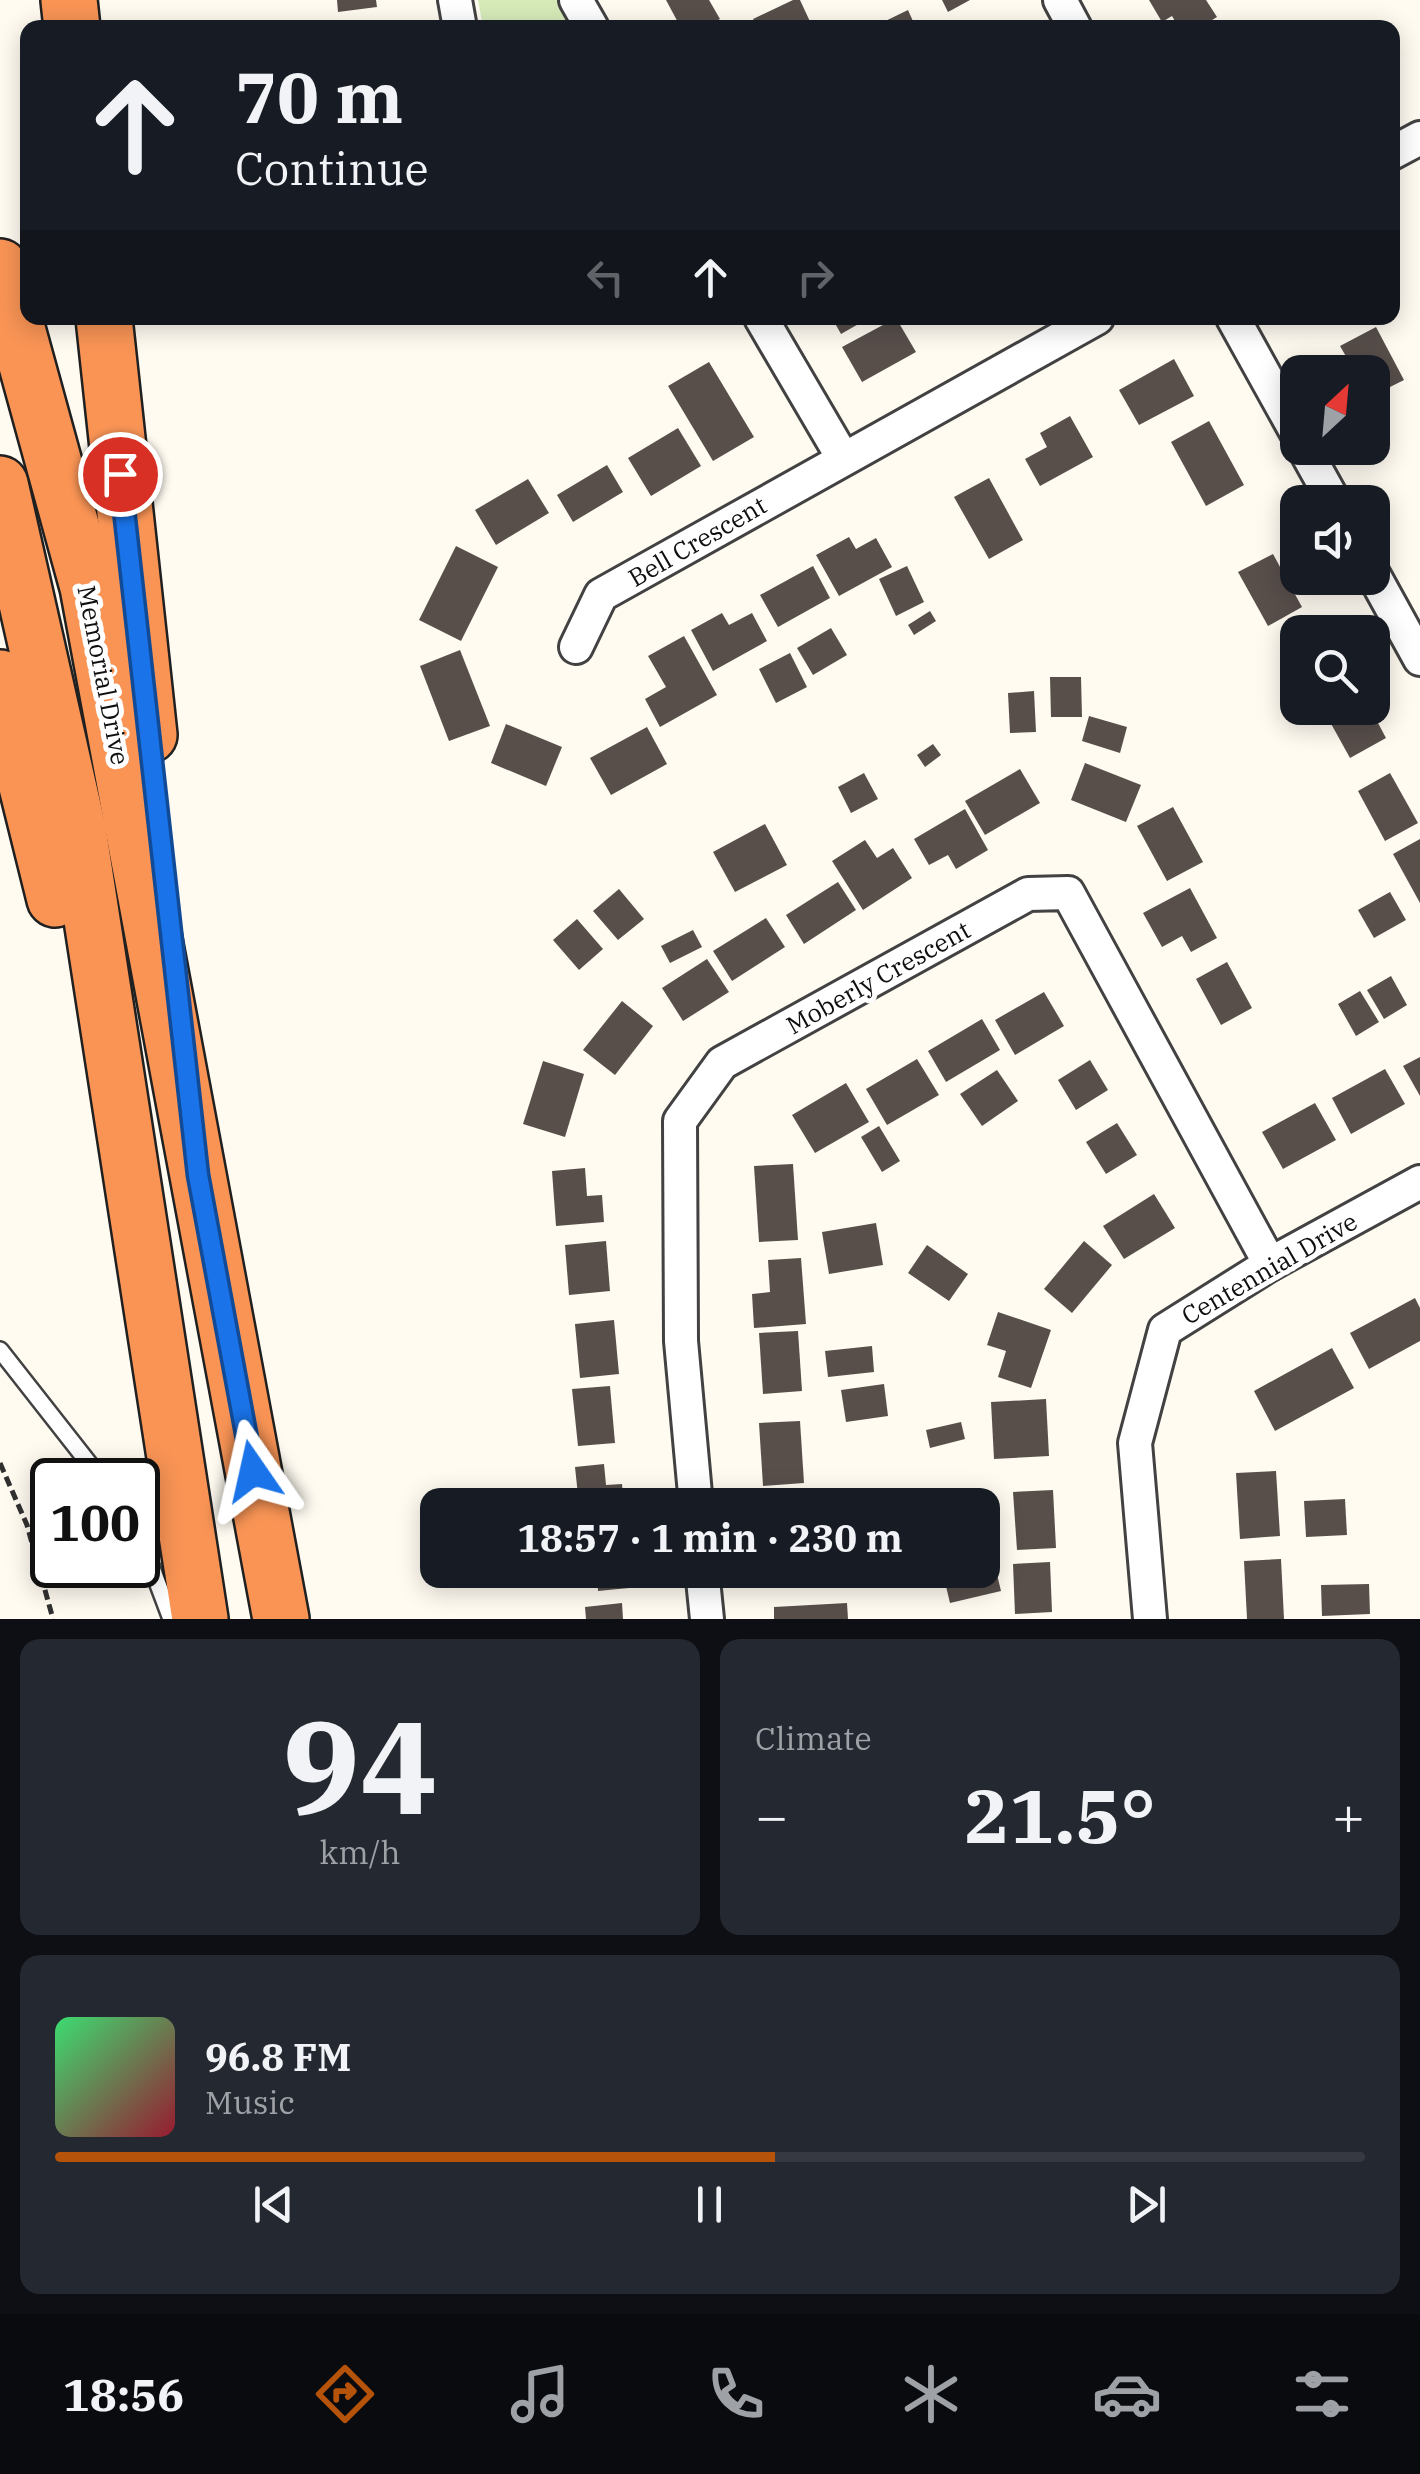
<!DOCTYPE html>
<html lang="en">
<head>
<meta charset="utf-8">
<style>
  :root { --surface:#171b24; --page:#242831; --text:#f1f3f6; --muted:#9ea1a6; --line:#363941; --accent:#b45309 }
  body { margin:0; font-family:"IBM Plex Serif",serif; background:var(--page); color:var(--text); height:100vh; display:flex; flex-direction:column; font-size:38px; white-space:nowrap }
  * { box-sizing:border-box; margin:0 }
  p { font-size:32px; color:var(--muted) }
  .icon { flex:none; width:55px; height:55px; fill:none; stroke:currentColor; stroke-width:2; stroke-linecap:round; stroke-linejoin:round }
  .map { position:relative; height:1619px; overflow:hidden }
  .sheet { display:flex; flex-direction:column; gap:20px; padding:20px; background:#0d0f14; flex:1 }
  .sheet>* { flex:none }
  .banner { position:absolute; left:20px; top:20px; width:1380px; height:305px; border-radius:20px; box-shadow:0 5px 25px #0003; background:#171b24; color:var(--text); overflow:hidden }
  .needle { width:65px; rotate:26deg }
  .fabs { position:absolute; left:1280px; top:355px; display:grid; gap:20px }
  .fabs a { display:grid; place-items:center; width:110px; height:110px; border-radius:20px; background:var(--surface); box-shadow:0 5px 25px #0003; font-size:50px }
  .speed { position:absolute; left:30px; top:1458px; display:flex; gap:20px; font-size:50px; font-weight:700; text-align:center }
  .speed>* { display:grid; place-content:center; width:130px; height:130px; border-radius:50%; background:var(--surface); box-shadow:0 5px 25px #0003; line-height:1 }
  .speed .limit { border:5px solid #111; border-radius:15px; background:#fff; color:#111 }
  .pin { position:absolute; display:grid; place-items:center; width:85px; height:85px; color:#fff; margin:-42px; border:5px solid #fff; border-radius:50%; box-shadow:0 2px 10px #0007 }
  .me { position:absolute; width:110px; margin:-55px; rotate:349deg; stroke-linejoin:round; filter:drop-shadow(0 0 8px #0008) }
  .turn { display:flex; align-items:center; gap:35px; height:210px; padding:0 50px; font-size:45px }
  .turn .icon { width:130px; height:130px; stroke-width:2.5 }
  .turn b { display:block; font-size:70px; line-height:85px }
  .lanes { display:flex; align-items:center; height:95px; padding:0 50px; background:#0003; justify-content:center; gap:50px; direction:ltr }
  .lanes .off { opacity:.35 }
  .big { font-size:75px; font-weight:700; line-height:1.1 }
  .sheet .card { flex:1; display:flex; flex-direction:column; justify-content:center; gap:15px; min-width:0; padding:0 35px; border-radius:20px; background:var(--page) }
  .sheet .dial { align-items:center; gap:0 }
  .dial b { font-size:130px; line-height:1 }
  .song { display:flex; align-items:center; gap:30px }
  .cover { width:120px; height:120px; border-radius:15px; background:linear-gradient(135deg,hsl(140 70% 55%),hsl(350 70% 35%)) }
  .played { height:10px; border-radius:5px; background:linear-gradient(90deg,var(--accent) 55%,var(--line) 55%) }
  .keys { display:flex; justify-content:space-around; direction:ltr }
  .heat { display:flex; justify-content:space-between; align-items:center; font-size:55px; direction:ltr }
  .sheet .tiles { flex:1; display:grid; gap:20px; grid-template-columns:1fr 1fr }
  .card:last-child { grid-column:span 2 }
  .trip { position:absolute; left:420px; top:1488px; width:580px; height:100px; border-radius:20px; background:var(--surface); box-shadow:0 5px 25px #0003; font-weight:700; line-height:100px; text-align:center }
  .tab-bar { display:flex; height:160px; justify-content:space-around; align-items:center; background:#090b0e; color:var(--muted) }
  .tab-bar .icon { width:70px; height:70px }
  .tab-bar .current { color:var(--accent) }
  .tab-bar b { font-size:45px; color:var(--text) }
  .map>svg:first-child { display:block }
  .green { fill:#d7ebb9 }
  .building { fill:#584f4b }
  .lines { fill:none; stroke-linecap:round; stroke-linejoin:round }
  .service-casing { stroke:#424242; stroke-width:20 }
  .minor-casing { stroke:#424242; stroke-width:38 }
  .motorway-casing { stroke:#202020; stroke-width:60 }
  .path { stroke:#313131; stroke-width:5; stroke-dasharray:10 5; stroke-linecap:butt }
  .service { stroke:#fff; stroke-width:15 }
  .minor { stroke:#fff; stroke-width:32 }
  .motorway { stroke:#f99455; stroke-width:55 }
  .route-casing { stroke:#114b97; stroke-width:25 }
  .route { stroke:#1a73e8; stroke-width:18 }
  .labels { text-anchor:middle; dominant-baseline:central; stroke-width:10; stroke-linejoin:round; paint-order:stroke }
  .street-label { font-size:25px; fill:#0f0f0f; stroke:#fff }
</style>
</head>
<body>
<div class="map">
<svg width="1420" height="1619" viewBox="0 0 1420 1619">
  <rect width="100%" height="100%" fill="#fffbf1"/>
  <!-- green -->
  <polygon class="green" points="478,0 560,0 575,27 483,27"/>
  <!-- building -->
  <g class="building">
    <polygon points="337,0 376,0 377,7 338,12"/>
    <polygon points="666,0 709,0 720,19 704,28 681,28"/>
    <polygon points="793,0 800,0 813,28 757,28 753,19"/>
    <polygon points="942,0 970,0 948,12"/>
    <polygon points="1149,0 1206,0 1217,17 1199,28 1179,28 1172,16 1162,22"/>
    <polygon points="908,10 916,28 871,28"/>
    <polygon points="832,318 869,318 841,334"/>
    <polygon points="896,318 916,352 862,382 842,347"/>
    <polygon points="1376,327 1404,380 1372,396 1372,372 1355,372 1340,346"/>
    <polygon points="1174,359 1194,396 1139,425 1119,390"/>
    <polygon points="709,362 754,437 713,461 668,386"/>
    <polygon points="1070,416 1093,457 1040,486 1025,459 1047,447 1040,433"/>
    <polygon points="1209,421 1244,485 1206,506 1171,442"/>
    <polygon points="678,428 701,466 651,496 628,458"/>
    <polygon points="607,465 623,492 573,522 557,495"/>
    <polygon points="989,478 1023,540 989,559 954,497"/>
    <polygon points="528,479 549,513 496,545 475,510"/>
    <polygon points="849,537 856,549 876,538 892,567 839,596 816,555"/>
    <polygon points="456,546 498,567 461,641 419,620"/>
    <polygon points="1273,554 1302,607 1268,626 1238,572"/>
    <polygon points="813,566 830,598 778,627 760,595"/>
    <polygon points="907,566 924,602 896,616 879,579"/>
    <polygon points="930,611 936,621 914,635 908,625"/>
    <polygon points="722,613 729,625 752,613 767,641 713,671 691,630"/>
    <polygon points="831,628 847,655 813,675 797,648"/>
    <polygon points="684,636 717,695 660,727 645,699 666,687 648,656"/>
    <polygon points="460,650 490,726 449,741 420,666"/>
    <polygon points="790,653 807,687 776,703 759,669"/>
    <polygon points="1050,677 1081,677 1082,717 1051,717"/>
    <polygon points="1034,691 1036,732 1010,733 1008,693"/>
    <polygon points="1330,708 1370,708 1386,738 1350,758 1324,711"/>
    <polygon points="1089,716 1127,727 1120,753 1082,741"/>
    <polygon points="506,724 562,747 546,786 491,763"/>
    <polygon points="647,727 667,764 611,795 590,758"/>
    <polygon points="933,744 941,755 925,767 917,755"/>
    <polygon points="1085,763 1141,785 1126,822 1071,800"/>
    <polygon points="1020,769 1040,803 985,835 965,801"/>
    <polygon points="864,773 878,799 851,813 838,787"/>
    <polygon points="1390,773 1418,823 1385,841 1358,791"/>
    <polygon points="1173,807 1203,862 1167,881 1137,826"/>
    <polygon points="965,809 988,850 956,869 948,855 929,865 914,839"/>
    <polygon points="765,824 787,865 735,892 713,852"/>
    <polygon points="1420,839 1420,903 1393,854"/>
    <polygon points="865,840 877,858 893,848 912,878 863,910 832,861"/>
    <polygon points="838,882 856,910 804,944 786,915"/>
    <polygon points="1190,888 1217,938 1191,952 1182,936 1162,947 1143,913"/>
    <polygon points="619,889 644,919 618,940 593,911"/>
    <polygon points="1390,892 1406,920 1374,938 1358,910"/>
    <polygon points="766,918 785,947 732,981 713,951"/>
    <polygon points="577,919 603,949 579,970 553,940"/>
    <polygon points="693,930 702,947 670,963 661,946"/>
    <polygon points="707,959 729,992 683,1021 662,988"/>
    <polygon points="1227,962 1252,1008 1221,1025 1196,979"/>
    <polygon points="1391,976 1407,1005 1384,1019 1367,990"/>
    <polygon points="1360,991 1379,1022 1356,1036 1338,1004"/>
    <polygon points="1044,992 1064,1026 1015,1055 995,1020"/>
    <polygon points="622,1001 653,1026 615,1075 583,1050"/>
    <polygon points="982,1019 1000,1050 946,1082 928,1051"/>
    <polygon points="1420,1057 1420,1096 1403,1066"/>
    <polygon points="917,1059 939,1095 887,1125 866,1089"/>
    <polygon points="1090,1060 1108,1090 1076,1110 1058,1080"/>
    <polygon points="543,1061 584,1074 565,1137 523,1124"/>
    <polygon points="1385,1069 1405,1104 1351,1134 1332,1098"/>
    <polygon points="997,1070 1018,1101 982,1126 960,1094"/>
    <polygon points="846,1083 869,1122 815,1153 792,1115"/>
    <polygon points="1315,1103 1336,1140 1283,1169 1262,1132"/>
    <polygon points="1117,1123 1137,1155 1106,1174 1086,1142"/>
    <polygon points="879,1126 900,1161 882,1172 861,1137"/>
    <polygon points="793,1164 798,1240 759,1242 754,1166"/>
    <polygon points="585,1168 587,1196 602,1195 604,1222 556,1226 552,1171"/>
    <polygon points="1154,1194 1175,1228 1124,1259 1103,1226"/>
    <polygon points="876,1223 883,1265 829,1274 822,1232"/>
    <polygon points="606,1241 610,1291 569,1295 565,1245"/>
    <polygon points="1084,1241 1112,1265 1072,1313 1044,1289"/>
    <polygon points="927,1245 968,1274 949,1301 908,1273"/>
    <polygon points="801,1258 806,1324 754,1328 752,1294 770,1292 768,1260"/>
    <polygon points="1415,1298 1420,1308 1420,1341 1369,1369 1350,1333"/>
    <polygon points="998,1312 1051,1330 1031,1388 998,1377 1006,1351 987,1345"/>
    <polygon points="614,1320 619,1374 580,1378 575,1324"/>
    <polygon points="798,1331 802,1391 763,1394 759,1333"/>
    <polygon points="872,1346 874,1372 828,1377 825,1351"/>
    <polygon points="1332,1348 1354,1388 1275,1431 1254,1391"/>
    <polygon points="884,1384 888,1416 846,1422 841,1390"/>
    <polygon points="610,1386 615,1443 578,1446 572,1389"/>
    <polygon points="1046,1399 1049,1456 994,1459 991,1402"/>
    <polygon points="800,1421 804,1483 763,1486 759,1423"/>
    <polygon points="961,1422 965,1439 930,1448 926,1430"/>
    <polygon points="604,1464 606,1485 622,1484 624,1505 579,1505 575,1467"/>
    <polygon points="1276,1471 1280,1536 1240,1539 1236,1473"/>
    <polygon points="1053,1490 1056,1548 1017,1550 1013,1492"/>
    <polygon points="803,1495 804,1505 762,1505 762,1498"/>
    <polygon points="1345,1499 1347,1535 1306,1537 1304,1501"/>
    <polygon points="1281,1559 1284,1619 1247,1619 1244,1561"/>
    <polygon points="1050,1562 1052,1612 1015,1614 1013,1564"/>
    <polygon points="995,1566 1001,1591 950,1603 944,1578"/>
    <polygon points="597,1570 627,1570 629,1588 598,1591"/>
    <polygon points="848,1570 884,1570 884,1572 849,1578"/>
    <polygon points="1369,1584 1370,1614 1322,1616 1321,1585"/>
    <polygon points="622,1603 623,1619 586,1619 585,1607"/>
    <polygon points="847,1603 848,1619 774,1619 774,1607"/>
  </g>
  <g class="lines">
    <defs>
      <g id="service">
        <polyline points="0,1350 102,1480"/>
        <polyline points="138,1531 171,1619"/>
      </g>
      <g id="minor">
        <polyline points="455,0 460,28"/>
        <polyline points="576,0 592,28"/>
        <polyline points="1060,0 1075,28"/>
        <polyline points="1392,153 1420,138"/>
        <polyline points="761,318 843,458"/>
        <polyline points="1233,318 1298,435"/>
        <polyline points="1304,448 1334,502"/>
        <polyline points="1372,572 1420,659"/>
        <polyline points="576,647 601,595 1097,318"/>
        <polyline points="696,1505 681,1341 680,1121 722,1063 1028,894 1068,893 1270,1264"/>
        <polyline points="702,1570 707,1619"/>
        <polyline points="1150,1619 1135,1443 1165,1330 1270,1264 1420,1182"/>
      </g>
      <g id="motorway">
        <polyline points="69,0 72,28"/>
        <polyline points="0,267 88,587 281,1619"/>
        <polyline points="104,318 149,735"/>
        <polyline points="0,484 78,829 200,1619"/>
        <polyline points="0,678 55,899"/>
      </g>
    </defs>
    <!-- service casing -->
    <use href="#service" class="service-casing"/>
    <!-- minor casing -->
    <use href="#minor" class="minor-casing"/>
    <!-- motorway casing -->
    <use href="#motorway" class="motorway-casing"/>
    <!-- path -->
    <polyline class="path" points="0,1463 27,1525 53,1619"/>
    <!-- service -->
    <use href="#service" class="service"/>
    <!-- minor -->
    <use href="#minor" class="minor"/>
    <!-- motorway -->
    <use href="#motorway" class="motorway"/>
  </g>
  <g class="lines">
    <defs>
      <polyline id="route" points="120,474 198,1175 253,1471"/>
    </defs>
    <!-- route casing -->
    <use href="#route" class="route-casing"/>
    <!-- route -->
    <use href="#route" class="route"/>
  </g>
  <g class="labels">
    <!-- street labels -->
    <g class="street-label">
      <text transform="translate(697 541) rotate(-30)">Bell Crescent</text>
      <text transform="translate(104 675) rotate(79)">Memorial Drive</text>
      <text transform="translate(878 977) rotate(-29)">Moberly Crescent</text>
      <text transform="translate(1269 1268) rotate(-30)">Centennial Drive</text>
    </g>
  </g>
</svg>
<div class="fabs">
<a><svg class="needle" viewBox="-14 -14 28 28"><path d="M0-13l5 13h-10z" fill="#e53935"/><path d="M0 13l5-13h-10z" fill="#9ea1a6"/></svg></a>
<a><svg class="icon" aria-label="sound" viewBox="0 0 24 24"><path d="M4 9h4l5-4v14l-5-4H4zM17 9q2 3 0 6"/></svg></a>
<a><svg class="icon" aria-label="search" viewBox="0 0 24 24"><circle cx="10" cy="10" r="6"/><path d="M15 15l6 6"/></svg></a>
</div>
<div class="speed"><div class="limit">100</div></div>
<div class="pin" style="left:120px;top:474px;background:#d93025"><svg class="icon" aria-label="arrive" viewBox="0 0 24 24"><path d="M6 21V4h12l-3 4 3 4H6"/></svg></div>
<svg class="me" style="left:253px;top:1471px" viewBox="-20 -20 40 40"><path d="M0-17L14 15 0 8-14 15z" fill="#1a73e8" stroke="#fff" stroke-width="4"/></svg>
<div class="trip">18:57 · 1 min · 230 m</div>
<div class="banner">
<div class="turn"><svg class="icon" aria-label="ahead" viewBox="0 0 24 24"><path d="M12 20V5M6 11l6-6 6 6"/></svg><div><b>70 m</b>Continue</div></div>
<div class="lanes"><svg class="icon off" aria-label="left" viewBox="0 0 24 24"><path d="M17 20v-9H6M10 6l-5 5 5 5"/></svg><svg class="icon" aria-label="ahead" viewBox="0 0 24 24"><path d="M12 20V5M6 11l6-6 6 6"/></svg><svg class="icon off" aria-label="right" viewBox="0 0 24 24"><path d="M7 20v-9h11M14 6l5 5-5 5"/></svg></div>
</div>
</div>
<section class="sheet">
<div class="tiles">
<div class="card dial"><b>94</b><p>km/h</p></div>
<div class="card"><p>Climate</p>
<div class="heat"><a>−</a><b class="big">21.5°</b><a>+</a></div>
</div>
<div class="card">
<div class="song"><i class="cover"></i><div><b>96.8 FM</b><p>Music</p></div></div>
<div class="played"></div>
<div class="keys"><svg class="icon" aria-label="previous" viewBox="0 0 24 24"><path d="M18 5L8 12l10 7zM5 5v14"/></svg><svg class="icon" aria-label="pause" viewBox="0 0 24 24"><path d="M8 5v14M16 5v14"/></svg><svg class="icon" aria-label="next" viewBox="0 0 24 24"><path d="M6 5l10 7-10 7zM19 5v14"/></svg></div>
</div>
</div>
</section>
<nav class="tab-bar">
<b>18:56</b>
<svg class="icon current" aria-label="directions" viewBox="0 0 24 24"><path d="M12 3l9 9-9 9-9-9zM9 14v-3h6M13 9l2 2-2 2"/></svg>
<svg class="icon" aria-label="music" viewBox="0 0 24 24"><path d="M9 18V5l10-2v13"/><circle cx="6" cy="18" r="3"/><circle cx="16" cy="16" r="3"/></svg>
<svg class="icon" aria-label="phone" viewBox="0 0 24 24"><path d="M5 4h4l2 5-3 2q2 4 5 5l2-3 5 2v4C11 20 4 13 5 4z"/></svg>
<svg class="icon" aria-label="climate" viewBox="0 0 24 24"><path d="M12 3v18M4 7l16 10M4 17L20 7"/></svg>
<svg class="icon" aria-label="car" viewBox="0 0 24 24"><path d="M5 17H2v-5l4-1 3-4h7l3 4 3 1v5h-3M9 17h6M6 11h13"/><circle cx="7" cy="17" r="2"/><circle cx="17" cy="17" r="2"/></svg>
<svg class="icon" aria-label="filters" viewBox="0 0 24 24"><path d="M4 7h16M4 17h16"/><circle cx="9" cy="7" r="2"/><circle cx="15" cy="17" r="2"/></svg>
</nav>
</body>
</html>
